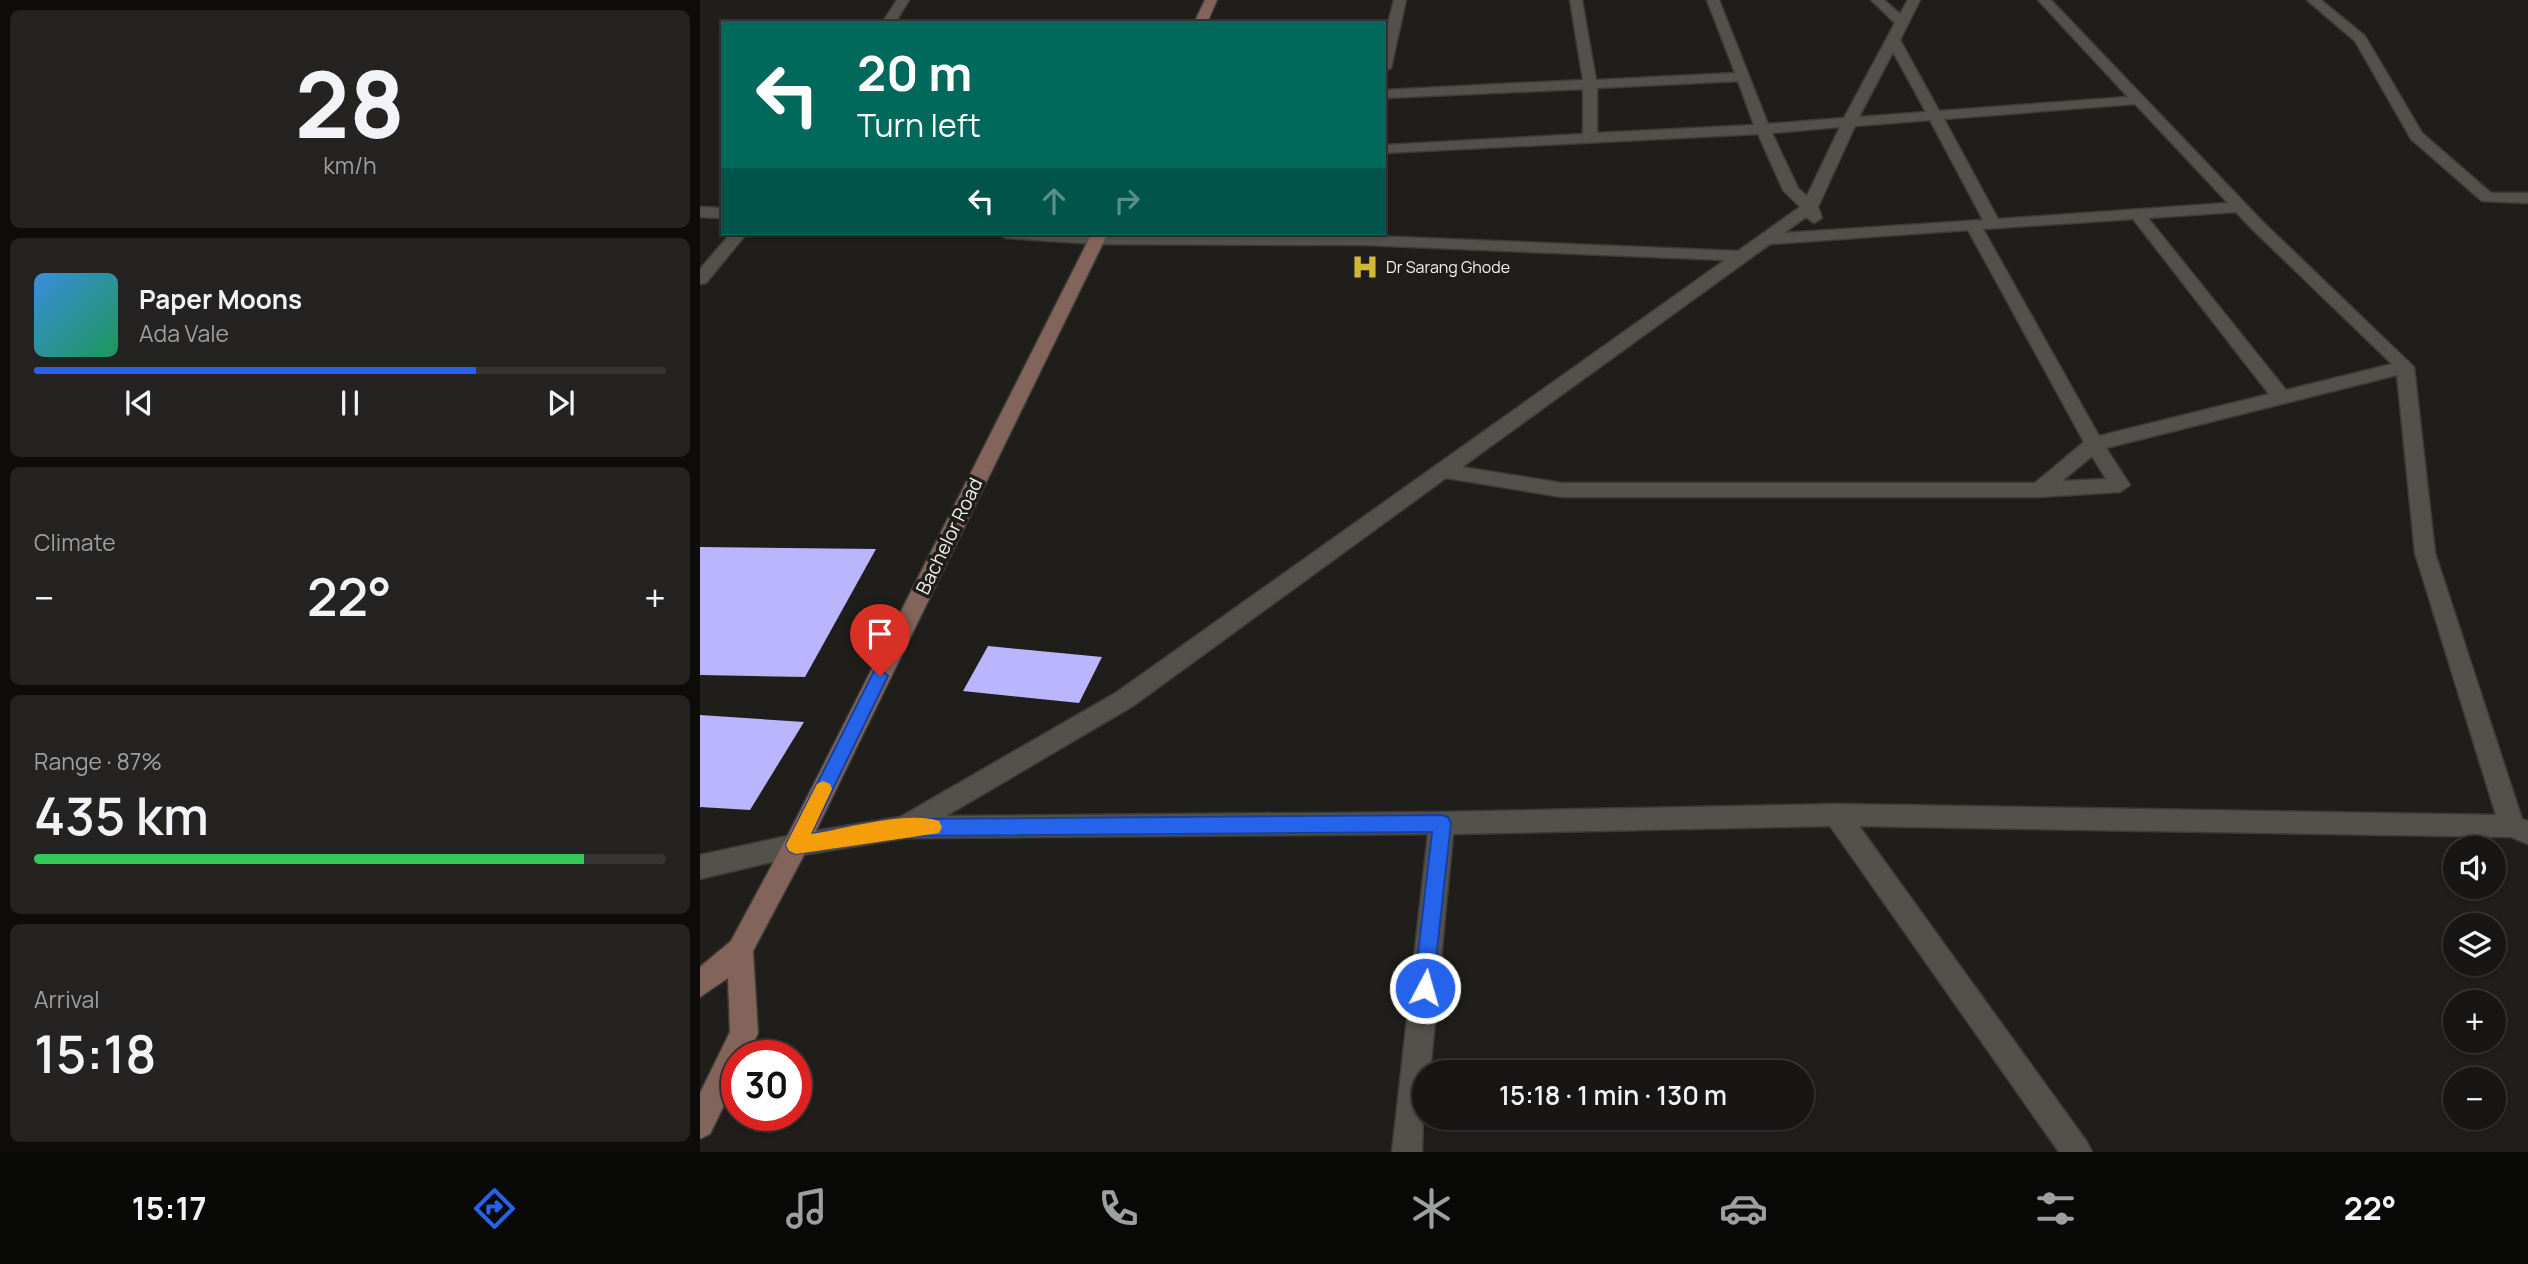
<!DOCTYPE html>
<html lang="en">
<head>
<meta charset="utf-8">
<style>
  :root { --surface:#171614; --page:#242322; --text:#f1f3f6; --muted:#9e9fa0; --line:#363534; --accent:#2563eb }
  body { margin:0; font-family:Manrope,sans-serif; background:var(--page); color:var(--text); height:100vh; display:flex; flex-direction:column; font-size:26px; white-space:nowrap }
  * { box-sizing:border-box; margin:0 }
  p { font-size:23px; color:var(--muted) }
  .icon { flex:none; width:38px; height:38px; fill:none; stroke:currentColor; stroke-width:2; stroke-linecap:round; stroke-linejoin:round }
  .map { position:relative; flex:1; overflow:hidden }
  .sheet { display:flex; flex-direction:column; gap:10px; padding:10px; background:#0d0c0b; width:700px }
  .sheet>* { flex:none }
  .top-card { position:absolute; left:21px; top:21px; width:665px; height:214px; border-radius:0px; box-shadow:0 2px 5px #0004,0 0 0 2px var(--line); background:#00695c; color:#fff; overflow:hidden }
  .tools { position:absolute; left:1743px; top:836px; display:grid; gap:14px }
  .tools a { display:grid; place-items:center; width:63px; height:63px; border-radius:50%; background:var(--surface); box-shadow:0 2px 5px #0004,0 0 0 2px var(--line); font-size:35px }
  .speed { position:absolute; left:21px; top:1040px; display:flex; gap:14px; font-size:35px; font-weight:700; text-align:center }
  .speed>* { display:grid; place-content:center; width:91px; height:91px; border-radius:50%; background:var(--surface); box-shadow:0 2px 5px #0004,0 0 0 2px var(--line); line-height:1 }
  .speed .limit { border:10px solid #d22; background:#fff; color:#111 }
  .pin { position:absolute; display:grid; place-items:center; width:60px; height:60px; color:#fff; margin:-72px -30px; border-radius:50% 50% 50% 0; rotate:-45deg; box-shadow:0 0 7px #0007 }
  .pin .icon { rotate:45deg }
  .me { position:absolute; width:77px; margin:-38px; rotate:6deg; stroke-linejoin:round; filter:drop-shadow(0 0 5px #0008) }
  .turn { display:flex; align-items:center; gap:24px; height:147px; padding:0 21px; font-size:32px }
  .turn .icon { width:91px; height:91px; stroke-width:2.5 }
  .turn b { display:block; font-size:49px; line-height:60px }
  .lanes { display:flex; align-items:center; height:66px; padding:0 21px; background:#0003; justify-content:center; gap:35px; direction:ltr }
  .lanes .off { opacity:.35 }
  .big { font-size:52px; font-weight:600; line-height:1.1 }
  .sheet .card { flex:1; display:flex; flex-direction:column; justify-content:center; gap:10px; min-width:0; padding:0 24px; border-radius:10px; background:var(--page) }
  .sheet .dial { align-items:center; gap:0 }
  .dial b { font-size:91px; line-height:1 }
  .song { display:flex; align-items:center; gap:21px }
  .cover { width:84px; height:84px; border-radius:10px; background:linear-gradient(135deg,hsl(210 70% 55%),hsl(150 70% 35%)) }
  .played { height:7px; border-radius:4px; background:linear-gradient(90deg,var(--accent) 70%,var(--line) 70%) }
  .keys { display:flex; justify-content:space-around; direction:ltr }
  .heat { display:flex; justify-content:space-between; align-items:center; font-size:38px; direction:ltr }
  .charge { height:10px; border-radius:5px; background:linear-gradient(90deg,#34c759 87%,var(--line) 0) }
  .trip { position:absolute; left:712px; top:1060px; width:402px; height:70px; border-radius:35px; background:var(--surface); box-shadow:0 2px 5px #0004,0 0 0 2px var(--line); font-weight:600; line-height:70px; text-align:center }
  .tab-bar { display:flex; height:112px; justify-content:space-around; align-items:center; background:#090908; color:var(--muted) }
  .tab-bar .icon { width:49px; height:49px }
  .tab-bar .on { color:var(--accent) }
  .tab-bar b { font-size:32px; color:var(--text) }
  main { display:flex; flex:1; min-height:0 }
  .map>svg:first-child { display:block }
  .building { fill:#bbb5fe }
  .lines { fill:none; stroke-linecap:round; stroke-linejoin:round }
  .street-casing { stroke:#3c3b38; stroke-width:3 }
  .secondary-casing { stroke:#3c3b38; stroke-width:3 }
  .street { fill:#52514c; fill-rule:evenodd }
  .secondary { fill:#83645b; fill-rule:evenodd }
  .route { fill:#2563eb; stroke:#184099; stroke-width:2 }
  .slow { fill:#f59e0b }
  .labels { text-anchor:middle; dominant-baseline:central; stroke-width:7; stroke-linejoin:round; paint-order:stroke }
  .far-poi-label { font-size:16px; fill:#f0f0ec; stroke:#1f1e1a; text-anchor:start }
  .street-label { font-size:19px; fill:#f0f0ec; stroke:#1f1e1a }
</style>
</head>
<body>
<main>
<section class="sheet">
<div class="card dial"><b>28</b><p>km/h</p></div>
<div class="card">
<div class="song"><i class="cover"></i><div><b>Paper Moons</b><p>Ada Vale</p></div></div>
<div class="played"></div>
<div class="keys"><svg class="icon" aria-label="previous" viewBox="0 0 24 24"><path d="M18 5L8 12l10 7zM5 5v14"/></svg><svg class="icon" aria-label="pause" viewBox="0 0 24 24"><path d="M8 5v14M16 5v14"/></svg><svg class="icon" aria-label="next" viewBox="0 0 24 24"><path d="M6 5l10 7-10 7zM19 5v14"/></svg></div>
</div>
<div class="card"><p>Climate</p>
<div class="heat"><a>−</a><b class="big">22°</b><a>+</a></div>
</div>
<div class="card"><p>Range · 87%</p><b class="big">435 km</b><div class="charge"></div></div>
<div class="card"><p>Arrival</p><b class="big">15:18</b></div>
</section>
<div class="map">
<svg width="1828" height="1152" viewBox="0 0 1828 1152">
  <rect width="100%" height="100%" fill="#1f1e1a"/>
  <!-- building -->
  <g class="building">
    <polygon points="0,547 176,549 105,677 0,675"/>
    <polygon points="288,646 402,657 379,703 263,691"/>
    <polygon points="0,715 104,722 50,810 0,807"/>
  </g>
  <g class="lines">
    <defs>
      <g id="street">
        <polygon points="197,0 209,0 195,23 182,23"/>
        <polygon points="694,0 706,0 691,68 684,72 684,39"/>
        <path d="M870 0H882L896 80 1035 73 1007 0H1019L1068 124 1144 118 1195 23 1171 0H1184L1200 14 1208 0H1220L1200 40 1239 111 1428 97 1338 0H1351L1563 222 1714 367 1735 553 1822 819 1828 821V844L1811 837 1159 826 1387 1142 1392 1152H1359L1130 826 753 834 730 1073H724L722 1152H692L728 834 206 838 96 856 0 879V855L96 834 200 817 417 692 1025 260 663 245 397 244 306 238 298 233H672V236L1038 251 1100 207 1083 190 1058 134 684 153V145L883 134V89L684 98V90L883 80ZM1193 52 1226 112 1159 117ZM1038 81 1054 125 897 133V88ZM1435 104 1528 203 1298 219 1244 119ZM1230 120 1283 220 1084 233 1106 217 1114 223 1122 218 1118 207 1155 126ZM1140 127 1107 196 1098 188 1072 133ZM1536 212 1551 228 1692 364 1586 390 1448 218ZM1433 219 1569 394 1399 436 1283 229ZM1268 230 1384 442 1335 483H862L762 467 1070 244ZM1697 375 1715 553 1796 815 1136 804 742 812 246 816 433 706 746 478 862 497H1339L1420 492 1430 485 1406 448ZM1392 456 1406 479 1362 481Z"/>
        <polygon points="1607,0 1621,0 1665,36 1722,133 1791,193 1828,193 1828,203 1782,201 1711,139 1655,41"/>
        <polygon points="0,207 23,208 23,218 0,217"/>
        <polygon points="31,233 47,233 6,283 0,284 0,269"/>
      </g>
      <g id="secondary">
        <polygon points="505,0 517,0 507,23 494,23"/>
        <polygon points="392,233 408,233 105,853 53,951 58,1033 48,1055 37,1055 37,1079 10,1134 0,1139 0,1093 30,1032 28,978 0,997 0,967 31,941 87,837"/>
      </g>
    </defs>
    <!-- street casing -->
    <use href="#street" class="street-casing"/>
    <!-- secondary casing -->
    <use href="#secondary" class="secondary-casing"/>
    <!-- street -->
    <use href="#street" class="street"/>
    <!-- secondary -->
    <use href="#secondary" class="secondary"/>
  </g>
  <!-- route -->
  <polygon class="route" points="180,669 188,676 111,834 204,819 742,815 748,817 751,823 732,995 725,998 717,995 714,988 732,832 204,836 96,854 89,851 86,845 89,839 174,671"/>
  <!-- slow -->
  <path class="slow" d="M123 781 130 784 132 789 111 834C144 829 208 810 239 821L242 827 239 833 96 854 89 851 86 845 89 839 117 784Z"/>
  <!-- icons -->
  <defs>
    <symbol id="hospital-bare" viewBox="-9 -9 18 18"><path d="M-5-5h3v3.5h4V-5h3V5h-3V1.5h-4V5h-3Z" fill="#cfb837" stroke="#1f1e1a" stroke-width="2.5" paint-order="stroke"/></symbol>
  </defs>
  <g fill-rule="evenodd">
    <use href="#hospital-bare" x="646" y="248" width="38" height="38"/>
  </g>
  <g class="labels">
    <!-- far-poi labels -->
    <g class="far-poi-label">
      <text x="686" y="267">Dr Sarang Ghode</text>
    </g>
    <!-- street labels -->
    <g class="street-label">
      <text transform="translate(249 536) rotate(-64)">Bachelor Road</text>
    </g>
  </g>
</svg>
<div class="tools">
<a><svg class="icon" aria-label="sound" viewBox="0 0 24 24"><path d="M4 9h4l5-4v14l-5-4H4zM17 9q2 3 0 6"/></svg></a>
<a><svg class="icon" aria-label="layers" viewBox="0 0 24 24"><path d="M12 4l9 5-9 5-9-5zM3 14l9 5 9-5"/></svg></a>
<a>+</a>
<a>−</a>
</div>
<div class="speed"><div class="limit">30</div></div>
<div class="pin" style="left:180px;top:676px;background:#d93025"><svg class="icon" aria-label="arrive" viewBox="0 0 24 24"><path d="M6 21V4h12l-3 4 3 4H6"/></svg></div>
<svg class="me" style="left:725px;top:988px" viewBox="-20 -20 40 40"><circle r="17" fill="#2563eb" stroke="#fff" stroke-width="3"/><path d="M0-11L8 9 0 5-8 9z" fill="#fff"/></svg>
<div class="trip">15:18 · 1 min · 130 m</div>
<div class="top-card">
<div class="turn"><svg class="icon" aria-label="left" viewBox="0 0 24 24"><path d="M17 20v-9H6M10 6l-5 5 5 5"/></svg><div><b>20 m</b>Turn left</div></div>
<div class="lanes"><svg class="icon" aria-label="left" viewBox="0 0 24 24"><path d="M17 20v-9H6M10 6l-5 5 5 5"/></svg><svg class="icon off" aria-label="ahead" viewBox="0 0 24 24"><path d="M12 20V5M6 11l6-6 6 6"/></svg><svg class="icon off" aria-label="right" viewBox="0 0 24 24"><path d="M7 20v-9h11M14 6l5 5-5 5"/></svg></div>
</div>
</div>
</main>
<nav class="tab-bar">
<b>15:17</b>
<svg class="icon on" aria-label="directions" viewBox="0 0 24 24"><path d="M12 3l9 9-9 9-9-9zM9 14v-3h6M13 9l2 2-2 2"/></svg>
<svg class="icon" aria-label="music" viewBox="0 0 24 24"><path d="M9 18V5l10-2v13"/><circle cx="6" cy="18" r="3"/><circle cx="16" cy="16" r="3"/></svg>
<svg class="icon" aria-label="phone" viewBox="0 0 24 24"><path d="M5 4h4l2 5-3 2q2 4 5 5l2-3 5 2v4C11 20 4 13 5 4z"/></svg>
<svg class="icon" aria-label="climate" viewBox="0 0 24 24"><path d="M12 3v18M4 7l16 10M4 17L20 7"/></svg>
<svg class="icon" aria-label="car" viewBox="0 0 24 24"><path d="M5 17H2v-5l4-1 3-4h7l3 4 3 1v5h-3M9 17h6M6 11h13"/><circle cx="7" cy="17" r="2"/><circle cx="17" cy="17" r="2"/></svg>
<svg class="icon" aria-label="filters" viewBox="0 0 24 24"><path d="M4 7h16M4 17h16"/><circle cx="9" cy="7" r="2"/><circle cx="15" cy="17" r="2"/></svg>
<b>22°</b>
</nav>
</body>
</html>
